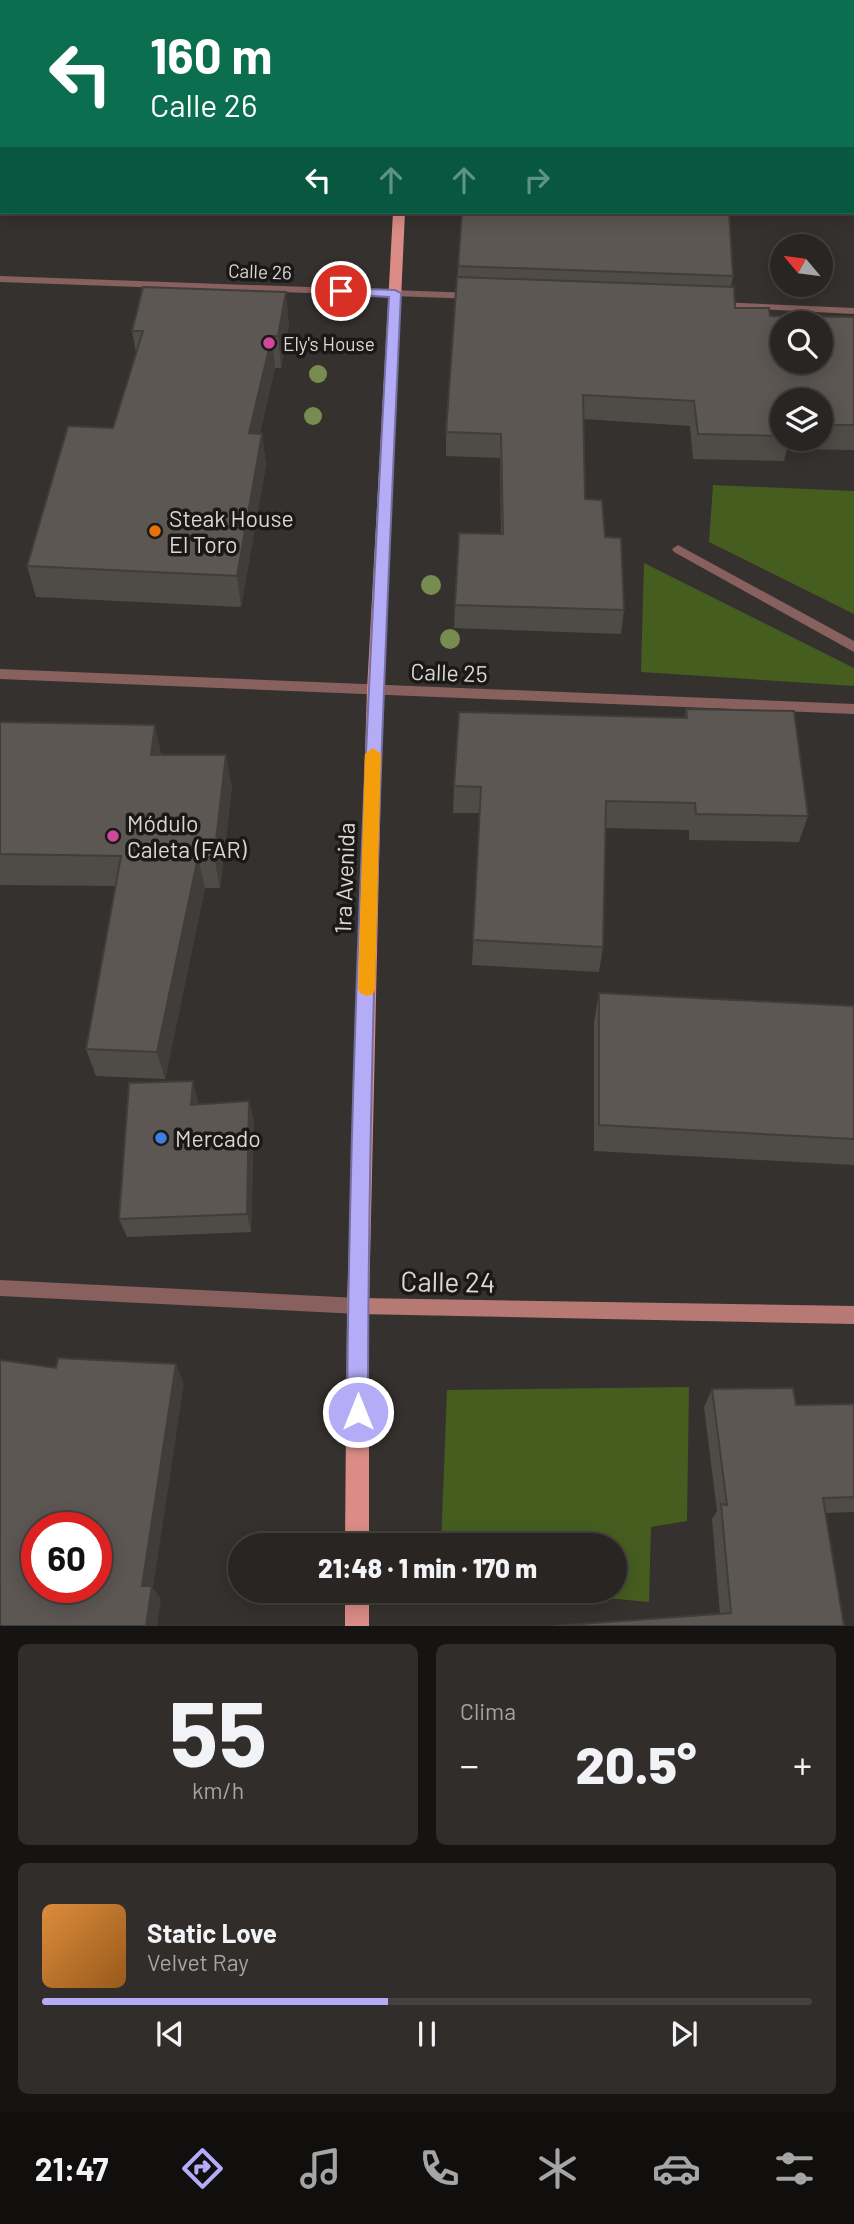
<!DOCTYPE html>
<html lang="es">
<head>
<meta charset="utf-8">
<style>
  :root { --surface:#282522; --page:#302d2a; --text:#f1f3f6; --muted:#a5a5a5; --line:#444240; --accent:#b5acf8 }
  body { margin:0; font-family:Barlow,sans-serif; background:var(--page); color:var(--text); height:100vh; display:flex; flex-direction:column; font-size:26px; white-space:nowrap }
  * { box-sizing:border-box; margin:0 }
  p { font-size:23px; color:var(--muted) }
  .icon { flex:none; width:38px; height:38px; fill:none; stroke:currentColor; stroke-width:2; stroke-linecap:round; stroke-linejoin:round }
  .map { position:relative; height:1626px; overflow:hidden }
  .details { display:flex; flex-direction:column; gap:18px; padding:18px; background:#161413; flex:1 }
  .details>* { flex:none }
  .hud { position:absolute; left:0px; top:0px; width:854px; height:214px; box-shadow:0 4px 18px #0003,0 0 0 2px var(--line); background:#0b6e4f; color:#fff; overflow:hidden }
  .needle { width:46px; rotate:299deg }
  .buttons { position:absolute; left:770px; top:234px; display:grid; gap:14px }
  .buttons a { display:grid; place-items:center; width:63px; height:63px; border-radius:50%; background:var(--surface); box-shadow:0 4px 18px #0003,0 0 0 2px var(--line); font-size:35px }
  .speed { position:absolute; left:21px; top:1512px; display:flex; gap:14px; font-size:35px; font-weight:700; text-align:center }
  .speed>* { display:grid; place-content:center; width:91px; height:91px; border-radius:50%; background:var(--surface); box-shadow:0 4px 18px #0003,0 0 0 2px var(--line); line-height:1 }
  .speed .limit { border:10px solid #d22; background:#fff; color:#111 }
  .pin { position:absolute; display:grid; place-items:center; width:60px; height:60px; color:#fff; margin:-30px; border:4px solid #fff; border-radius:50%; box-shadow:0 2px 7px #0007 }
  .me { position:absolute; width:77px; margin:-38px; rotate:0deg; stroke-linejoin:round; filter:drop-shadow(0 0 5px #0008) }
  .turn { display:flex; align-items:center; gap:24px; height:147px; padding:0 35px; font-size:32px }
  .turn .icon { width:91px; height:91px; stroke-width:2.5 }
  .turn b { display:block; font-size:49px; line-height:60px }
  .lanes { display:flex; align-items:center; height:66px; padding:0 35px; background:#0003; justify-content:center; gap:35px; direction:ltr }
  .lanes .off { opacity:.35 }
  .big { font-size:52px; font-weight:800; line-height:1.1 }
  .details .tile { flex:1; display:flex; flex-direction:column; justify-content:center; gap:10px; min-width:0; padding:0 24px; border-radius:10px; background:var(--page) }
  .details .dial { align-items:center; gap:0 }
  .dial b { font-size:91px; line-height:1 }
  .song { display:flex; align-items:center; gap:21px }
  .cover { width:84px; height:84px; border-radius:10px; background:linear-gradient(135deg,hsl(30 70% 55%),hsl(30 70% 35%)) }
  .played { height:7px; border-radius:4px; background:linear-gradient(90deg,var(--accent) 45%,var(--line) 45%) }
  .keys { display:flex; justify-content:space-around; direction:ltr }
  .heat { display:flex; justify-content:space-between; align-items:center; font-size:38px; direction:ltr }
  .details .tiles { flex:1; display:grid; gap:18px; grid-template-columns:1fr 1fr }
  .tile:last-child { grid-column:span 2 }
  .trip { position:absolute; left:228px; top:1533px; width:399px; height:70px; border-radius:35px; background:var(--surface); box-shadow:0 4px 18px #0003,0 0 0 2px var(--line); font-weight:800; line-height:70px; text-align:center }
  .menu { display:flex; height:112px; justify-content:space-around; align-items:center; background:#100f0e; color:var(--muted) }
  .menu .icon { width:49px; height:49px }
  .menu .active { color:var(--accent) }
  .menu b { font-size:32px; color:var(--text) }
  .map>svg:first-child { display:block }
  .green { fill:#465d20 }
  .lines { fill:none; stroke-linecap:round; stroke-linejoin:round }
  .lane { fill:#88605d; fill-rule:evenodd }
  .street { fill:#88605d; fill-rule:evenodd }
  .secondary { fill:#b77974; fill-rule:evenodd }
  .primary { fill:#db8c86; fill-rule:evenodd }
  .tree { fill:#778d50 }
  .wall { fill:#4f4b47; fill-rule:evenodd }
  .shaded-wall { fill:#403d3a }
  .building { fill:#5c5753; stroke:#403d3a; stroke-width:2; fill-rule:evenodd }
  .route { fill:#b5acf8; stroke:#7670a1; stroke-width:2 }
  .slow { fill:#f59e0b }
  .hotel-dot { fill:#d1479c; stroke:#1b1918; stroke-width:2.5 }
  .food-dot { fill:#e8710a; stroke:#1b1918; stroke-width:2.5 }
  .shop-dot { fill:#3f7fe0; stroke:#1b1918; stroke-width:2.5 }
  .labels { text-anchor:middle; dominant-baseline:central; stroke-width:7; stroke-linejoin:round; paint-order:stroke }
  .far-street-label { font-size:19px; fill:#dad7d5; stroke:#1b1918 }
  .far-poi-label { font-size:19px; fill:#dad7d5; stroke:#1b1918; text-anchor:start }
  .poi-label { font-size:23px; fill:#dad7d5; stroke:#1b1918; text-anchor:start }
  .street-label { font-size:23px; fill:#dad7d5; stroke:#1b1918 }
  .near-street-label { font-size:28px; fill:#dad7d5; stroke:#1b1918 }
</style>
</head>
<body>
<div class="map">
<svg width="854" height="1626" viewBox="0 0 854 1626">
  <rect width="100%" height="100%" fill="#35312e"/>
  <!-- green -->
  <g class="green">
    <polygon points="713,485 854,491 854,614 709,542"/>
    <polygon points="644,563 854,668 854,686 641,672"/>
    <polygon points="689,1387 687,1521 651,1527 649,1602 531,1591 614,1591 614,1545 441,1545 447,1390"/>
  </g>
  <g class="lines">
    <!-- lane -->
    <g class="lane">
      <rect x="0" y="6" width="2" height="6"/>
      <polygon points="678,545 854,641 854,652 674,552 672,549"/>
    </g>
    <!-- street -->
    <g class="street">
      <rect x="852" y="28" width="2" height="6"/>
      <polygon points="0,276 475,293 480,296 475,299 0,282"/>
      <polygon points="719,302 854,308 854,314 715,307 714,305"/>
      <polygon points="0,669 854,704 854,714 0,679"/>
      <polygon points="0,1280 358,1298 364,1300 367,1306 364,1312 358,1314 0,1296"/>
    </g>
    <!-- secondary -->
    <polygon class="secondary" points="358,1298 854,1306 854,1324 358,1314 352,1312 349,1306 352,1300"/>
    <!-- primary -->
    <g class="primary">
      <rect x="403" y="0" width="12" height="2"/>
      <polygon points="393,212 405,212 383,690 369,1306 369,1545 345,1545 347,1306 367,690"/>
      <rect x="345" y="1591" width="24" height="35"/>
    </g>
  </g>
  <!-- trees -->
  <g class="tree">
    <circle cx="318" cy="374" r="9"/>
    <circle cx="313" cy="416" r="9"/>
    <circle cx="431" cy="585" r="10"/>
    <circle cx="450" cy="639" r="10"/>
  </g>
  <!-- wall -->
  <g class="wall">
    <path d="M462 212H832L831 216 729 212 733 276 731 287 735 308 770 316 854 317V450L787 449 784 461 693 459 690 426 583 419 585 499 605 537 624 610 621 634 454 628 455 605 501 534 500 458 446 456V432ZM782 401H821V439H782Z"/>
    <polygon points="289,324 281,368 275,368 260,433 262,434 266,465 241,607 36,597 27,566 113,428 136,353 132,331"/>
    <polygon points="686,709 808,816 799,842 689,840 689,830 606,828 603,947 599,972 472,965 480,813 453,813 454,786 685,718"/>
    <polygon points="0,722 162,755 232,787 220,888 205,888 165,1079 96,1076 86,1049 115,886 0,885"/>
    <polygon points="599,993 854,1006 854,1165 594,1151 594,1022"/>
    <polygon points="198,1101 198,1104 249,1101 254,1122 251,1232 127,1237 119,1219"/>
    <polygon points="712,1389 796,1405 854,1404 854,1512 826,1513 844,1626 720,1614 712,1519 717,1511 704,1407"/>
  </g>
  <!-- shaded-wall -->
  <g class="shaded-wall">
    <polygon points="286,292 289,324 281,368 278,336"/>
    <polygon points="272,336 275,368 253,465 249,433"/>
    <polygon points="262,434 266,465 241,607 237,576"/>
    <polygon points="155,725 162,757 151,755"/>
    <polygon points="226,755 232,787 220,888 214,857"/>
    <polygon points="198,857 205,888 165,1079 157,1052"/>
    <polygon points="193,1081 198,1101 197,1125 191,1105"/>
    <polygon points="249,1101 254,1122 251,1232 247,1214"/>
    <polygon points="176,1364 184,1384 153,1588 161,1599 157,1626 146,1626 142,1586"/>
  </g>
  <!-- building -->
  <g class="building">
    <polygon points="62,0 316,0 316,1 318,2 62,2"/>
    <rect x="511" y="0" width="307" height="2"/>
    <polygon points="462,212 729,212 733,276 458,266"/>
    <path d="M457 277 734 287 735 308H769L770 316 854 317V425H821V401H782V436L698 434 694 401 583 395 585 499 602 500 605 537 621 538 624 610 455 605 459 533 503 534 501 434 446 432ZM782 324H821V362H782Z"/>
    <polygon points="143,287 286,292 278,336 272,336 249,433 262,434 237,576 27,566 68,426 113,428 143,331 132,331"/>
    <polygon points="686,709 794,711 808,816 696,814 695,803 606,801 603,947 473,940 481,787 454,786 459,712 687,718"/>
    <polygon points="0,722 155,725 151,755 226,755 214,857 198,857 157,1052 86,1049 121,856 0,854"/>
    <polygon points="599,993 854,1006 854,1139 599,1125"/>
    <polygon points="193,1081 191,1105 249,1101 247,1214 119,1219 129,1083"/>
    <path d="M58 1358 176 1364 142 1586H152L146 1626H0V1360L56 1368ZM37 1528H96V1587H37Z"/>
    <polygon points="793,1388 796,1405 854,1404 854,1497 823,1498 844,1626 553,1626 731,1613 721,1504 727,1505 712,1389"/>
  </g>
  <!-- route -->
  <path class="route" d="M341 288 395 290 401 293C384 666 368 1039 368 1412L365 1420 358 1423 350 1420 347 1412C350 1040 369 668 389 297L337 294 335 291Z"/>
  <!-- slow -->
  <polygon class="slow" points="373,748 381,754 375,989 373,994 367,996 361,994 358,989 365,754"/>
  <!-- markers -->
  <g class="hotel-dot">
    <circle cx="269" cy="343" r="7"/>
    <circle cx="113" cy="836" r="7"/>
  </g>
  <circle class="food-dot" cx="155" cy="531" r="7"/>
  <circle class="shop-dot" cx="161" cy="1138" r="7"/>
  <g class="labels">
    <!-- far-street labels -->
    <g class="far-street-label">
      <text transform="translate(260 271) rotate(2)">Calle 26</text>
    </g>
    <!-- far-poi labels -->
    <g class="far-poi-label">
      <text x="283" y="343">Ely's House</text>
    </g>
    <!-- poi labels -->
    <g class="poi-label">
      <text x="169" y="518">Steak House<tspan x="169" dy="26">El Toro</tspan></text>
      <text x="127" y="823">Módulo<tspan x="127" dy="26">Caleta (FAR)</tspan></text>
      <text x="175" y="1138">Mercado</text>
    </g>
    <!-- street labels -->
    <g class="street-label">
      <text transform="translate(449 672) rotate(2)">Calle 25</text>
      <text transform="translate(344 878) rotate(-88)">1ra Avenida</text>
    </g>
    <!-- near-street labels -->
    <g class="near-street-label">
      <text transform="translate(448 1281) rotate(1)">Calle 24</text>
    </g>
  </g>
</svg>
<div class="buttons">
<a><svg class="needle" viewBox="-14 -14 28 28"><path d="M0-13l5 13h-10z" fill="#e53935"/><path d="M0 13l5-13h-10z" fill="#a5a5a5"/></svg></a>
<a><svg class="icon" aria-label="search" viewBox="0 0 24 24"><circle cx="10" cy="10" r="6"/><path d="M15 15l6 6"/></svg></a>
<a><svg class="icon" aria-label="layers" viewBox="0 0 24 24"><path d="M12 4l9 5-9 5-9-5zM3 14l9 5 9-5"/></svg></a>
</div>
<div class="speed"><div class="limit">60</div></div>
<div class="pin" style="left:341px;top:291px;background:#d93025"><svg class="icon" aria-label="arrive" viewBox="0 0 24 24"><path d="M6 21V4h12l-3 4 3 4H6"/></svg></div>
<svg class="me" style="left:358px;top:1412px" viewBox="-20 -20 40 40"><circle r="17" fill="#b5acf8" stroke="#fff" stroke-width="3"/><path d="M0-11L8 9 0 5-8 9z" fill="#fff"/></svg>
<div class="trip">21:48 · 1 min · 170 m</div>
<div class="hud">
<div class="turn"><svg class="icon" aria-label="left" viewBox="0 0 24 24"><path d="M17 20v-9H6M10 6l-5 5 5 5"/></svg><div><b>160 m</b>Calle 26</div></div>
<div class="lanes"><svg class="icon" aria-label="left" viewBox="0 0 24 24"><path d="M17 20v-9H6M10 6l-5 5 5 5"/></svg><svg class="icon off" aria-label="ahead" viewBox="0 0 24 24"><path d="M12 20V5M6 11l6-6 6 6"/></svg><svg class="icon off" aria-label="ahead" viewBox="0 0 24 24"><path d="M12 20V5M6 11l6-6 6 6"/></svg><svg class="icon off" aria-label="right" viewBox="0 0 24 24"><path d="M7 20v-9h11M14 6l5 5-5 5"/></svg></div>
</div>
</div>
<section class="details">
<div class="tiles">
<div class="tile dial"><b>55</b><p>km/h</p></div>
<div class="tile"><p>Clima</p>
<div class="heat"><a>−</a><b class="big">20.5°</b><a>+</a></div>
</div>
<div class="tile">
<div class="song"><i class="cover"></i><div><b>Static Love</b><p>Velvet Ray</p></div></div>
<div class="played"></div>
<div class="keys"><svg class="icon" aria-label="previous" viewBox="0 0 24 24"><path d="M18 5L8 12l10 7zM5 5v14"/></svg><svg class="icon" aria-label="pause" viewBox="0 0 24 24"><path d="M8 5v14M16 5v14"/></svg><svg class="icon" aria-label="next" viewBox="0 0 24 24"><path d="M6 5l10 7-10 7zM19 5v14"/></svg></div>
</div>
</div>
</section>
<nav class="menu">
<b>21:47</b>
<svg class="icon active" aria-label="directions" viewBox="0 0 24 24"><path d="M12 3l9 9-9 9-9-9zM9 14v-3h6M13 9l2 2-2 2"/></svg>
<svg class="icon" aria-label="music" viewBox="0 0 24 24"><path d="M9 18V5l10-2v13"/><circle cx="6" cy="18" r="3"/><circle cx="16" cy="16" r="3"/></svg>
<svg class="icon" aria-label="phone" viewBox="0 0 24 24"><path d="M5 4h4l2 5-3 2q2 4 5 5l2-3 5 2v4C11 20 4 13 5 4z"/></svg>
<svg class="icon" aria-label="climate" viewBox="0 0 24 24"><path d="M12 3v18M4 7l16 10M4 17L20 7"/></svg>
<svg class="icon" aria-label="car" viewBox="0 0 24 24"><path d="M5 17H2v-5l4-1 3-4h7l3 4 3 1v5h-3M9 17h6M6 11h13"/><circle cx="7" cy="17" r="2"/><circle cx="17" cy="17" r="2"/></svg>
<svg class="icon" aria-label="filters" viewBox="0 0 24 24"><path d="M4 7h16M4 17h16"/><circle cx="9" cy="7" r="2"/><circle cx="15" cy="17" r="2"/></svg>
</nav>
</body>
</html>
